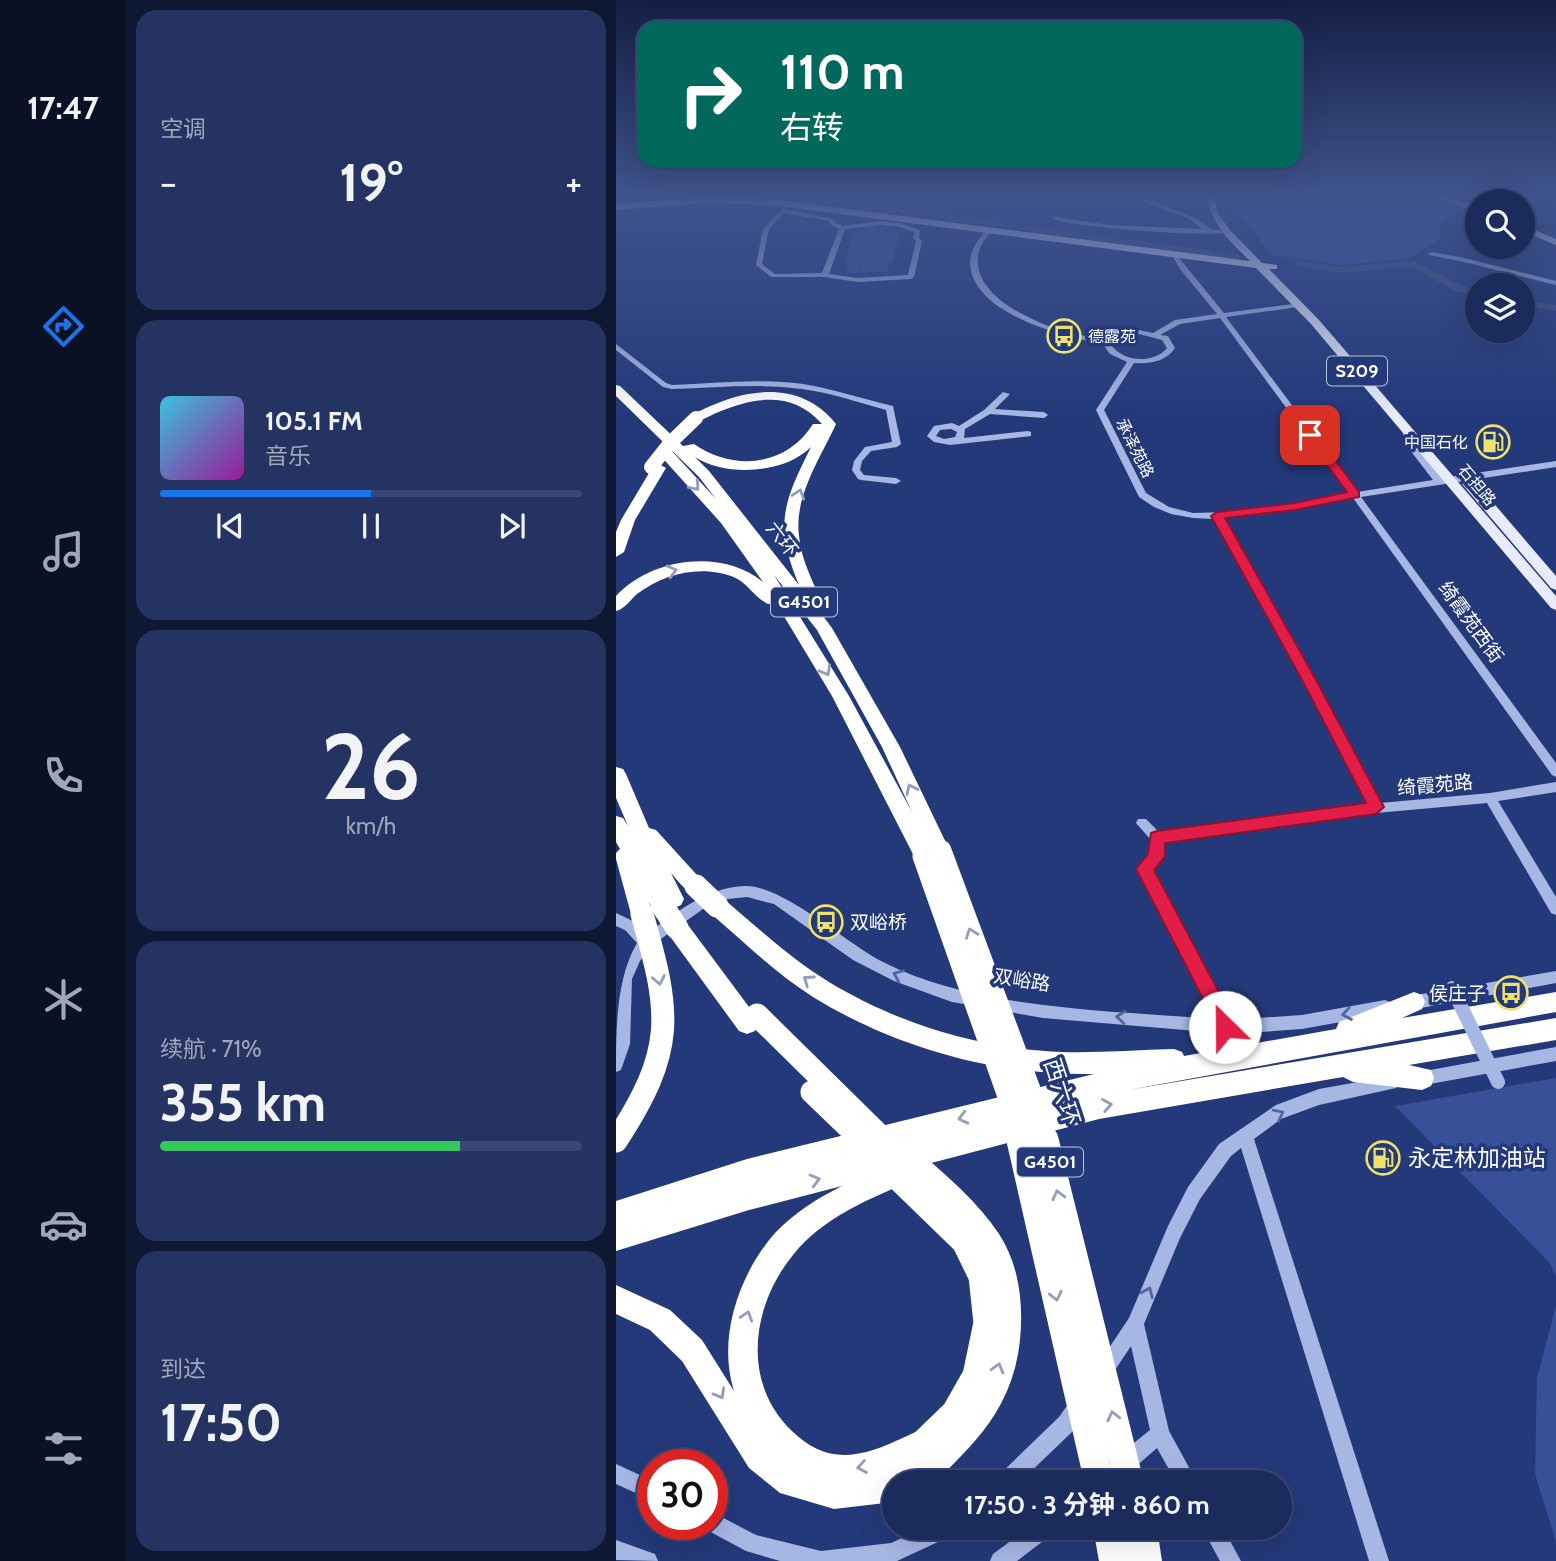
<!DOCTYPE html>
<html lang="zh">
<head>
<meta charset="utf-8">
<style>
  :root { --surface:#1b2b5c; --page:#243362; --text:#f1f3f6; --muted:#a0a7bb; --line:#394772; --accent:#1a73e8 }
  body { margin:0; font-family:Cabin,"Noto Sans SC",sans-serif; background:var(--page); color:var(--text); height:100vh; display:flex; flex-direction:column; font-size:26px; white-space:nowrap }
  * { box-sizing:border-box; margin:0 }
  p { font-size:23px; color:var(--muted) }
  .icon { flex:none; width:38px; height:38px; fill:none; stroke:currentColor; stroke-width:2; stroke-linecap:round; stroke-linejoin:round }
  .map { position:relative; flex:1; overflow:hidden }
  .side { display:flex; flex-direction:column; gap:10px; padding:10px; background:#0f1833; width:490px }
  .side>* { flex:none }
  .hud { position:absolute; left:21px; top:21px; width:665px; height:147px; border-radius:21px; box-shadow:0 7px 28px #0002,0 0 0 2px var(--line); background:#00695c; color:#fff; overflow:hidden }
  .fabs { position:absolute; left:849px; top:189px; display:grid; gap:14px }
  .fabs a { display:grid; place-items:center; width:70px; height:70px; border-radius:50%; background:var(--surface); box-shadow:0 7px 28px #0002,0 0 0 2px var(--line); font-size:35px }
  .speed { position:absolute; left:21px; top:1449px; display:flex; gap:14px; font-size:35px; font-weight:700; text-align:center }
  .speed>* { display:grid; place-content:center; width:91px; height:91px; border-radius:50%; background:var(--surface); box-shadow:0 7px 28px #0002,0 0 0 2px var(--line); line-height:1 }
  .speed .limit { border:10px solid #d22; background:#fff; color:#111 }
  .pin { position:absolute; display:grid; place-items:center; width:60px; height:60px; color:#fff; margin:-30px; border-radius:14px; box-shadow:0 4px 10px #0006 }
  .me { position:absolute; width:77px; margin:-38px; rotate:337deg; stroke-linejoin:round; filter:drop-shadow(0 0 5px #0008) }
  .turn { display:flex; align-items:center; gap:24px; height:147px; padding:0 28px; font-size:32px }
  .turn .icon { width:91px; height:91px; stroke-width:2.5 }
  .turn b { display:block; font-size:49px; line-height:60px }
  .big { font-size:52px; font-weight:700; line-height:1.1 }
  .side .widget { flex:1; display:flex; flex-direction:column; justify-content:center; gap:10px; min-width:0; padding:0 24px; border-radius:21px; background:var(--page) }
  .side .dial { align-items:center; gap:0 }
  .dial b { font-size:91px; line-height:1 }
  .song { display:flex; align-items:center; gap:21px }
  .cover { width:84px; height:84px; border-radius:10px; background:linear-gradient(135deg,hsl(190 70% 55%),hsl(300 70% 35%)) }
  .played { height:7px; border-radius:4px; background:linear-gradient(90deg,var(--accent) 50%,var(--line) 50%) }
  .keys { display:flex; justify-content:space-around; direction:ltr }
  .heat { display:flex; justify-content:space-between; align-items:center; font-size:38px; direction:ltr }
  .charge { height:10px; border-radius:5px; background:linear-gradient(90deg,#34c759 71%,var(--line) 0) }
  .trip { position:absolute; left:266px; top:1470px; width:410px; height:70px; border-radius:35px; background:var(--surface); box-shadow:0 7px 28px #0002,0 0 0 2px var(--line); font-weight:700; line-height:70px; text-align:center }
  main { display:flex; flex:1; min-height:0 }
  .tab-bar { display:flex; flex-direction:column; width:126px; justify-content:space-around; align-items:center; background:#0b1125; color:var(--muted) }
  .tab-bar .icon { width:49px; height:49px }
  .tab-bar .selected { color:var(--accent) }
  .tab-bar b { font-size:32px; color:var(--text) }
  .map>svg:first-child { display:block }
  .green { fill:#385098 }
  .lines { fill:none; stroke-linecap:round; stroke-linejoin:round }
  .river { fill:#3e4d7e; fill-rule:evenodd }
  .minor { fill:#a7b7e4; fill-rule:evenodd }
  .major { fill:#e7ebfc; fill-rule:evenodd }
  .highway { fill:#fff; fill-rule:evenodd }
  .minor-bridge { stroke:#a7b7e4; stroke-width:14 }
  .highway-bridge-far2 { stroke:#fff; stroke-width:14 }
  .highway-bridge-far1 { stroke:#fff; stroke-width:23 }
  .highway-bridge { stroke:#fff; stroke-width:29 }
  .oneway { stroke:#929cbc }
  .oneway2 { stroke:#52659f }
  .route { fill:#e11d48; stroke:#92132f; stroke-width:2 }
  .labels { text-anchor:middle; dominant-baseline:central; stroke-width:7; stroke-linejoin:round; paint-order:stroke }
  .far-poi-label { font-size:16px; fill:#fff; stroke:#24397a; text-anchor:start }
  .far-street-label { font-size:16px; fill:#fff; stroke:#24397a }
  .shield { fill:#24397a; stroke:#bdc4d7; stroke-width:2 }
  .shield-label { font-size:18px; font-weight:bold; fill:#fff }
  .street-label { font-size:19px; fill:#fff; stroke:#24397a }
  .poi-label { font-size:19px; fill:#fff; stroke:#24397a; text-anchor:start }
  .near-street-label { font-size:23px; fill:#fff; stroke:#24397a }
  .near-poi-label { font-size:23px; fill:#fff; stroke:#24397a; text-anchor:start }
</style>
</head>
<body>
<main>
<nav class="tab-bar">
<b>17:47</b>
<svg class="icon selected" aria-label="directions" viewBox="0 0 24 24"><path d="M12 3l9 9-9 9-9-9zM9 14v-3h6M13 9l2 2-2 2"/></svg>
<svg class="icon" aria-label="music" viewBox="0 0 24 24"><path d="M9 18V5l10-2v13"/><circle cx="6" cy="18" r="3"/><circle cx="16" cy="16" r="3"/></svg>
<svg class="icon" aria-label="phone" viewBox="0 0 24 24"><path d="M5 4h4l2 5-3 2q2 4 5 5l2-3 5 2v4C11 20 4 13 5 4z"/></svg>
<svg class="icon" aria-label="climate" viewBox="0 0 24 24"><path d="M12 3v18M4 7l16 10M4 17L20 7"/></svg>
<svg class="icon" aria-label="car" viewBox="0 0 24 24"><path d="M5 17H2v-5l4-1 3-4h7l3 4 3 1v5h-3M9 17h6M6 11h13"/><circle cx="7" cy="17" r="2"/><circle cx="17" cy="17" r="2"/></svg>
<svg class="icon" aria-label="filters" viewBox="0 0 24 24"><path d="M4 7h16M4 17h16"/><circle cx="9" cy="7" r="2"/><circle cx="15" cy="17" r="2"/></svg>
</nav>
<section class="side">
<div class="widget"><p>空调</p>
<div class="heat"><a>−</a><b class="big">19°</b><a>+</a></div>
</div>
<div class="widget">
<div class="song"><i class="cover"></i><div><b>105.1 FM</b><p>音乐</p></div></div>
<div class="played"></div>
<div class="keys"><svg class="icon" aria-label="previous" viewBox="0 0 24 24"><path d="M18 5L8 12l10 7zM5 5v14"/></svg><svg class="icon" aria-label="pause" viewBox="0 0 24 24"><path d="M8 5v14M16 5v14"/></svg><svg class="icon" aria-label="next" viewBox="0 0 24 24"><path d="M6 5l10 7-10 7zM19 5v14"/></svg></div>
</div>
<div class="widget dial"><b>26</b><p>km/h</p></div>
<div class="widget"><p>续航 · 71%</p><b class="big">355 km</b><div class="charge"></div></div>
<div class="widget"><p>到达</p><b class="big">17:50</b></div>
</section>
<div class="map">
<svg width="940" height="1561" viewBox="0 0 940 1561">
  <rect width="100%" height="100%" fill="#24397a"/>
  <!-- green -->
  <g class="green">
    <polygon points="618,197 814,197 855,211 837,215 823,223 825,238 793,258 727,265 656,255 622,213"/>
    <polygon points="253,226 261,226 260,233 264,226 273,226 271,233 284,233 276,263 273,263 271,272 258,272 260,263 257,272 244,273 245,263 242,273 230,273 232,264 229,263 238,233 251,233"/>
    <polygon points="940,1078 940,1276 933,1262 779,1106"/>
    <polygon points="940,1306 940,1542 919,1474 921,1378"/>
  </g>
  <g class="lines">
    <!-- river -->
    <g class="river">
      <polygon points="0,197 38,197 0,203"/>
      <polygon points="174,197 195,197 620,254 625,257 620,260"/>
      <polygon points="683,261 723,267 798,261 846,286 861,289 861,295 839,291 796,267 723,273 680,266 680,262"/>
      <polygon points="906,299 940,305 940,311 906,305"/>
    </g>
    <!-- minor -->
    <g class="minor">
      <path d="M515 197H523L578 217 595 229 614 232C598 238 455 227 437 219L440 217 493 225 586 229 574 219Z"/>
      <polygon points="864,197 872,197 850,205 847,203"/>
      <path d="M167 209 217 219 220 223 227 226 265 221 283 223 304 230 303 238 306 241 298 277 295 279 241 282 209 277H155L140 265 147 229ZM168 213 213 221 215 225 223 229 206 273 159 274 146 264 153 229ZM265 225 283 227 299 232 297 238 300 241 292 275 241 278 213 274 229 229Z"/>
      <path d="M371 229 376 230C372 236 366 242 364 248 349 291 412 320 444 330 460 335 476 337 492 340L495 335 523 330 537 333 559 320 601 314 564 269 556 255 559 253 608 313 685 303V307H682L610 317 741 492 817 480 787 441V430L791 427 795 430V441L826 478 940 461V467L745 497 940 763V777L936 775 737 498 650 514 607 518 698 678 764 803 874 793 940 782V792L882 801 940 897V915L935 913 871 803 760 813 547 842 548 857 536 870 614 1020 686 1015 769 1000 774 1002 776 1007 774 1012 769 1014 686 1029 616 1034 427 1018 336 1002 278 981 237 960 158 904 131 897 112 899 87 909 35 946 24 961 16 979 14 1044 5 1070 0 1072C0 1029 0 979 21 943L9 930 0 926V913L19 922 30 934C60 913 91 887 129 886 167 885 230 943 267 962 361 1010 494 1010 599 1019L522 869 534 855 535 840 520 823 522 819H530L544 833 752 804 686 678 598 519 577 518 555 514 538 507 523 497 480 410 511 362 494 354 488 346 490 344C451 338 354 314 354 262 354 249 363 239 371 229ZM604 318 733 493 650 508 614 512 577 513 553 507 530 493 488 410 518 363C533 364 550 362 559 348L552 336 544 335 564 324ZM523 334 546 340 551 348C538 364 508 362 496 346L501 339Z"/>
      <polygon points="815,252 844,257 940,281 940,285 844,261 813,255 812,254"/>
      <path d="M0 344 50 383 56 385C99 383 144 378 187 384 217 389 247 399 277 406L285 444 281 447 255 451 246 461 244 470 248 475 280 478 285 481 280 484 245 480 242 479 236 470 238 461 249 447 276 442 270 410C242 402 215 393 186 389 143 383 99 388 56 389L47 387 0 350Z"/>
      <path d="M387 392 394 394 379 409 428 412 432 415 428 418 374 414 349 429 348 438 412 431 415 432V436L334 445 318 442 311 436 318 426 336 423 343 426 368 410ZM335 429 341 432 339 437 328 439 320 436 324 430Z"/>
      <polygon points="940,971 940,983 794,1010 789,1008 787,1003 789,998 794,996"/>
      <polygon points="940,1047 940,1061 803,1086 798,1084 795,1079 798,1074 803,1072"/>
      <polygon points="775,1076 780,1078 783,1083 780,1088 703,1105 665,1119 638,1139 773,1561 753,1561 625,1148 615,1156 584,1199 564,1238 528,1324 553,1431 581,1482 560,1482 541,1448 517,1469 510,1472 503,1469 500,1462 503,1455 534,1430 515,1346 495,1376 488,1378 481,1376 479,1369 513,1318 552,1226 572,1187 603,1144 660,1105 703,1089"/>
      <polygon points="462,1398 469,1400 471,1407 457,1431 404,1482 380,1482 383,1475 443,1417 455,1400"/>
      <polygon points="0,1464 37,1481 37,1501 0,1484"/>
      <polygon points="96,1512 140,1535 205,1551 275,1543 308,1528 340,1528 337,1535 281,1561 164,1561 130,1551 89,1529 87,1524 96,1524"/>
      <polygon points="412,1528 438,1528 435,1535 401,1561 374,1561 377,1554"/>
      <polygon points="586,1528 607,1528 625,1561 604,1561"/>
      <polygon points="0,1540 39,1554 42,1561 0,1560"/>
    </g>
    <!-- major -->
    <g class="major">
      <path d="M90 197 155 199 634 261C614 241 596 226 591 197H599L602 214 614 230 646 263 661 265V269H653L703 320 940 596V610L935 608 695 324 640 268 155 205 90 203 0 210V204Z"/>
      <polygon points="820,197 831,197 861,207 861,213"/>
      <polygon points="906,225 940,239 940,245 906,231"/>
      <polygon points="851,477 856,478 940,576 940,590 935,588 846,484 846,478"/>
    </g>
    <!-- highway -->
    <g class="highway">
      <path d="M0 385 4 386 67 446 78 444C118 472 171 466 197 424H206C178 392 142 396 105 411 97 414 89 419 80 422L73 418C81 411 92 407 102 403 144 386 190 386 220 424 204 459 178 496 183 536 185 561 199 585 208 608L204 612 216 628 284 747 334 851 331 857 324 859 318 857 315 862 308 864 301 862 216 696 160 603C156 604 154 605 150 603 132 592 131 578 104 573 75 567 45 576 21 594 14 600 9 609 0 611V596C35 558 106 548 147 582L105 523 43 454V448H53L100 499 83 477 0 396ZM195 447C167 503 158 525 183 585L93 471 79 457C110 477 168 474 195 447ZM158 575 201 630 266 747 296 812 233 696Z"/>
      <polygon points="43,464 50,468 19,520 8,552 0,557 0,532 5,520 36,468"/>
      <path d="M0 767 7 769 10 774 33 828 40 830 91 886 87 892C72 897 64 883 55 873L68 899 65 905 46 914 38 911 33 902 37 914 34 920 26 923 18 920 15 914 0 859V853L4 849 0 842V816L7 818 12 826 0 798Z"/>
      <path d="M101 897 109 900C142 928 175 959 213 982 282 1024 366 1049 446 1052 483 1053 521 1050 558 1049L566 1052 568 1056 720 1029 723 1022 798 992 806 995 809 1002 806 1009 786 1018 940 992V1012L512 1090 940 1018V1040L793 1065 815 1070 818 1078 815 1086 806 1090 737 1082 727 1077 483 1119 300 1167 302 1171 298 1180C255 1198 207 1217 177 1255 135 1306 125 1384 177 1432 192 1446 208 1455 229 1455 259 1454 282 1439 309 1428L320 1432 324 1443 322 1449 329 1452 333 1463C323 1488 301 1482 278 1482V1502L218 1509 164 1493 133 1468 66 1361 34 1330 0 1314V1285L54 1310 86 1340 118 1391C101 1338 123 1274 159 1233 178 1213 202 1198 226 1186L133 1210 0 1251V1201L131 1159 478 1074C381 1076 280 1048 197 997 159 973 127 941 93 912L90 906 93 900Z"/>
      <polygon points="61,919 69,921 139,1015 143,1023 139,1031 131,1034 123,1031 53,935 50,928 53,921"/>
      <polygon points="477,1528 509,1528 510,1533 509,1528 541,1528 546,1561 483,1561"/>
    </g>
    <!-- minor-bridge -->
    <polyline class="minor-bridge" points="836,988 882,1082"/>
    <!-- highway-bridge-far2 -->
    <polyline class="highway-bridge-far2" points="35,467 54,443 80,418"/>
    <!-- highway-bridge-far1 -->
    <g class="highway-bridge-far1">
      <polyline points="324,851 421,1111 429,1142"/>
      <polyline points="308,856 400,1116 406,1142"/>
      <polyline points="80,886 101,906"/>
      <polyline points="46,905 61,928"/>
      <polyline points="141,1015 270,1142"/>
      <polyline points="196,1092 248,1142"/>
      <path d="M0 1141C60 1049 55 1015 26 914"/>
    </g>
    <!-- highway-bridge -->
    <g class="highway-bridge">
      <polyline points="246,1140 350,1241 367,1276 372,1323 361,1376 340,1413 309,1443"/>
      <path d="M268 1140C303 1172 344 1202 371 1242 398 1284 396 1353 372 1397 359 1422 338 1443 318 1463"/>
      <polyline points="405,1140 483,1482"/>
      <polyline points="428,1140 513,1482"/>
    </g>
  </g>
  <!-- one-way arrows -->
  <defs><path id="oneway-chevron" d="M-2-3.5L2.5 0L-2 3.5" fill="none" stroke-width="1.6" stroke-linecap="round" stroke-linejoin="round" transform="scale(1.75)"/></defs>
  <g class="oneway">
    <use href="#oneway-chevron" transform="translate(79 486) rotate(49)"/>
    <use href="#oneway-chevron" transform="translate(183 494) rotate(-72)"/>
    <use href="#oneway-chevron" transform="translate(56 571) rotate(-14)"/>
    <use href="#oneway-chevron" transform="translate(210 671) rotate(61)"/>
    <use href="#oneway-chevron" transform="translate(295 789) rotate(-115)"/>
    <use href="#oneway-chevron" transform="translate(355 933) rotate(-110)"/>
    <use href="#oneway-chevron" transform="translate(43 980) rotate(79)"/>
    <use href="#oneway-chevron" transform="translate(192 980) rotate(-145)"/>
    <use href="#oneway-chevron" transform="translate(491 1105) rotate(-10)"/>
    <use href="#oneway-chevron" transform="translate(347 1118) rotate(166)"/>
    <use href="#oneway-chevron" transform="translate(199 1180) rotate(-15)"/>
    <use href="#oneway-chevron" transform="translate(442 1195) rotate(-104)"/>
    <use href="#oneway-chevron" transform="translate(440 1296) rotate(77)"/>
    <use href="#oneway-chevron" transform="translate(131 1316) rotate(-72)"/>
    <use href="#oneway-chevron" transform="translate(382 1368) rotate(-74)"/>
    <use href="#oneway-chevron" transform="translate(104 1394) rotate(61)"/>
    <use href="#oneway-chevron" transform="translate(497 1416) rotate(-104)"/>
    <use href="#oneway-chevron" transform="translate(246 1467) rotate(171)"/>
  </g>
  <g class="oneway2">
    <use href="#oneway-chevron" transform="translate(282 975) rotate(-157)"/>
    <use href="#oneway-chevron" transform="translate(731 1014) rotate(170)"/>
    <use href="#oneway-chevron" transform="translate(505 1017) rotate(-175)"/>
    <use href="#oneway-chevron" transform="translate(663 1114) rotate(-27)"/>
    <use href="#oneway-chevron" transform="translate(532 1292) rotate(-67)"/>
  </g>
  <!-- sky -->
  <linearGradient id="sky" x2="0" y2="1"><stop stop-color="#141f43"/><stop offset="0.47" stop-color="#3f548d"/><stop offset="1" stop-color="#3f548d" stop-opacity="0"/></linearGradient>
  <rect width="940" height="415" fill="url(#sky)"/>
  <!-- route -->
  <polygon class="route" points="690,432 698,432 743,492 743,497 679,510 609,518 699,678 768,807 760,814 549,843 549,857 538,870 615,1015 618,1027 615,1033 609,1035 602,1033 596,1016 520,869 532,854 535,833 541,831 750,803 685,678 595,516 601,512 679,503 731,492 689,435"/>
  <!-- icons -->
  <defs>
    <symbol id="bus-ring" viewBox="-11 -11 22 22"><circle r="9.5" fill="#24397a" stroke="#eee26c" stroke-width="1.5"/><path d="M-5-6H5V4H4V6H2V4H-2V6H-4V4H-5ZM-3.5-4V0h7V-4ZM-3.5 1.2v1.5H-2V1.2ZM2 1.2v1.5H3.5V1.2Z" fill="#eee26c"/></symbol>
    <symbol id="fuel-ring" viewBox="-11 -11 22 22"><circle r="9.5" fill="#24397a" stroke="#eee26c" stroke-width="1.5"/><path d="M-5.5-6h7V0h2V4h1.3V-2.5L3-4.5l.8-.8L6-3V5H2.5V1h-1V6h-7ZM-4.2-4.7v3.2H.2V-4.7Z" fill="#eee26c"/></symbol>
  </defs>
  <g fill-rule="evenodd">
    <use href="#bus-ring" x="429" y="317" width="38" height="38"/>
    <use href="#fuel-ring" x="858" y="423" width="38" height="38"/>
    <use href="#bus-ring" x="191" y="903" width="38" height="38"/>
    <use href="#bus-ring" x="876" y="974" width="38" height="38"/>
    <use href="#fuel-ring" x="748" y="1139" width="38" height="38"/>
  </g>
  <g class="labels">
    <!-- far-poi labels -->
    <g class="far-poi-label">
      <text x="472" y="336">德露苑</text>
      <text x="852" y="442" text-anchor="end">中国石化</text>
    </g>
    <!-- far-street labels -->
    <g class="far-street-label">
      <text transform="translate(519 448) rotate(63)">承泽苑路</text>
      <text transform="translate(861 485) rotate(50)">石担路</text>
    </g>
    <!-- shield labels -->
    <g class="shield">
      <rect x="711" y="356.5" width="60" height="29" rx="5"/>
      <rect x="155" y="587.5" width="66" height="29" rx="5"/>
      <rect x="401" y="1147.5" width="66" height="29" rx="5"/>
    </g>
    <g class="shield-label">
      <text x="741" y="371">S209</text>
      <text x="188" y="602">G4501</text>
      <text x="434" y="1162">G4501</text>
    </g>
    <!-- street labels -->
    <g class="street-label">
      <text transform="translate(166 539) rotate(52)">六环</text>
      <text transform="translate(855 622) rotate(54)">绮霞苑西街</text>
      <text transform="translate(819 785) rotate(-5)">绮霞苑路</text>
      <text transform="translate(406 980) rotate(9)">双峪路</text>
    </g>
    <!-- poi labels -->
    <g class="poi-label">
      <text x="234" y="922">双峪桥</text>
      <text x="870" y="993" text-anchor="end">侯庄子</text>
    </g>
    <!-- near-street labels -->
    <g class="near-street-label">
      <text transform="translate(446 1092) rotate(72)">西六环</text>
    </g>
    <!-- near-poi labels -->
    <g class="near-poi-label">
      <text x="792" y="1158">永定林加油站</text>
    </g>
  </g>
</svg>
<div class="fabs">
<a><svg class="icon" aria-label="search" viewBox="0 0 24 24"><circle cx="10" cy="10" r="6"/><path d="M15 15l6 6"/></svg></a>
<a><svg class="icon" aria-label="layers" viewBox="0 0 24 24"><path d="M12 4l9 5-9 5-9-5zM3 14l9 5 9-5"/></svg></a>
</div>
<div class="speed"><div class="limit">30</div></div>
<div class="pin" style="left:694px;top:435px;background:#d93025"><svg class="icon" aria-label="arrive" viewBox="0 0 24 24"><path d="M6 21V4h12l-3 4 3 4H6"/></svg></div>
<svg class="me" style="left:609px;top:1027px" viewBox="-20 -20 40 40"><circle r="19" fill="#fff"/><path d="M0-13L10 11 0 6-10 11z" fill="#e11d48"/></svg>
<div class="trip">17:50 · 3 分钟 · 860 m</div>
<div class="hud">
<div class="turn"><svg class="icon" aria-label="right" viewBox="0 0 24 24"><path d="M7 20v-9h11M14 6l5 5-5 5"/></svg><div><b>110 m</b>右转</div></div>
</div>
</div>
</main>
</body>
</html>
